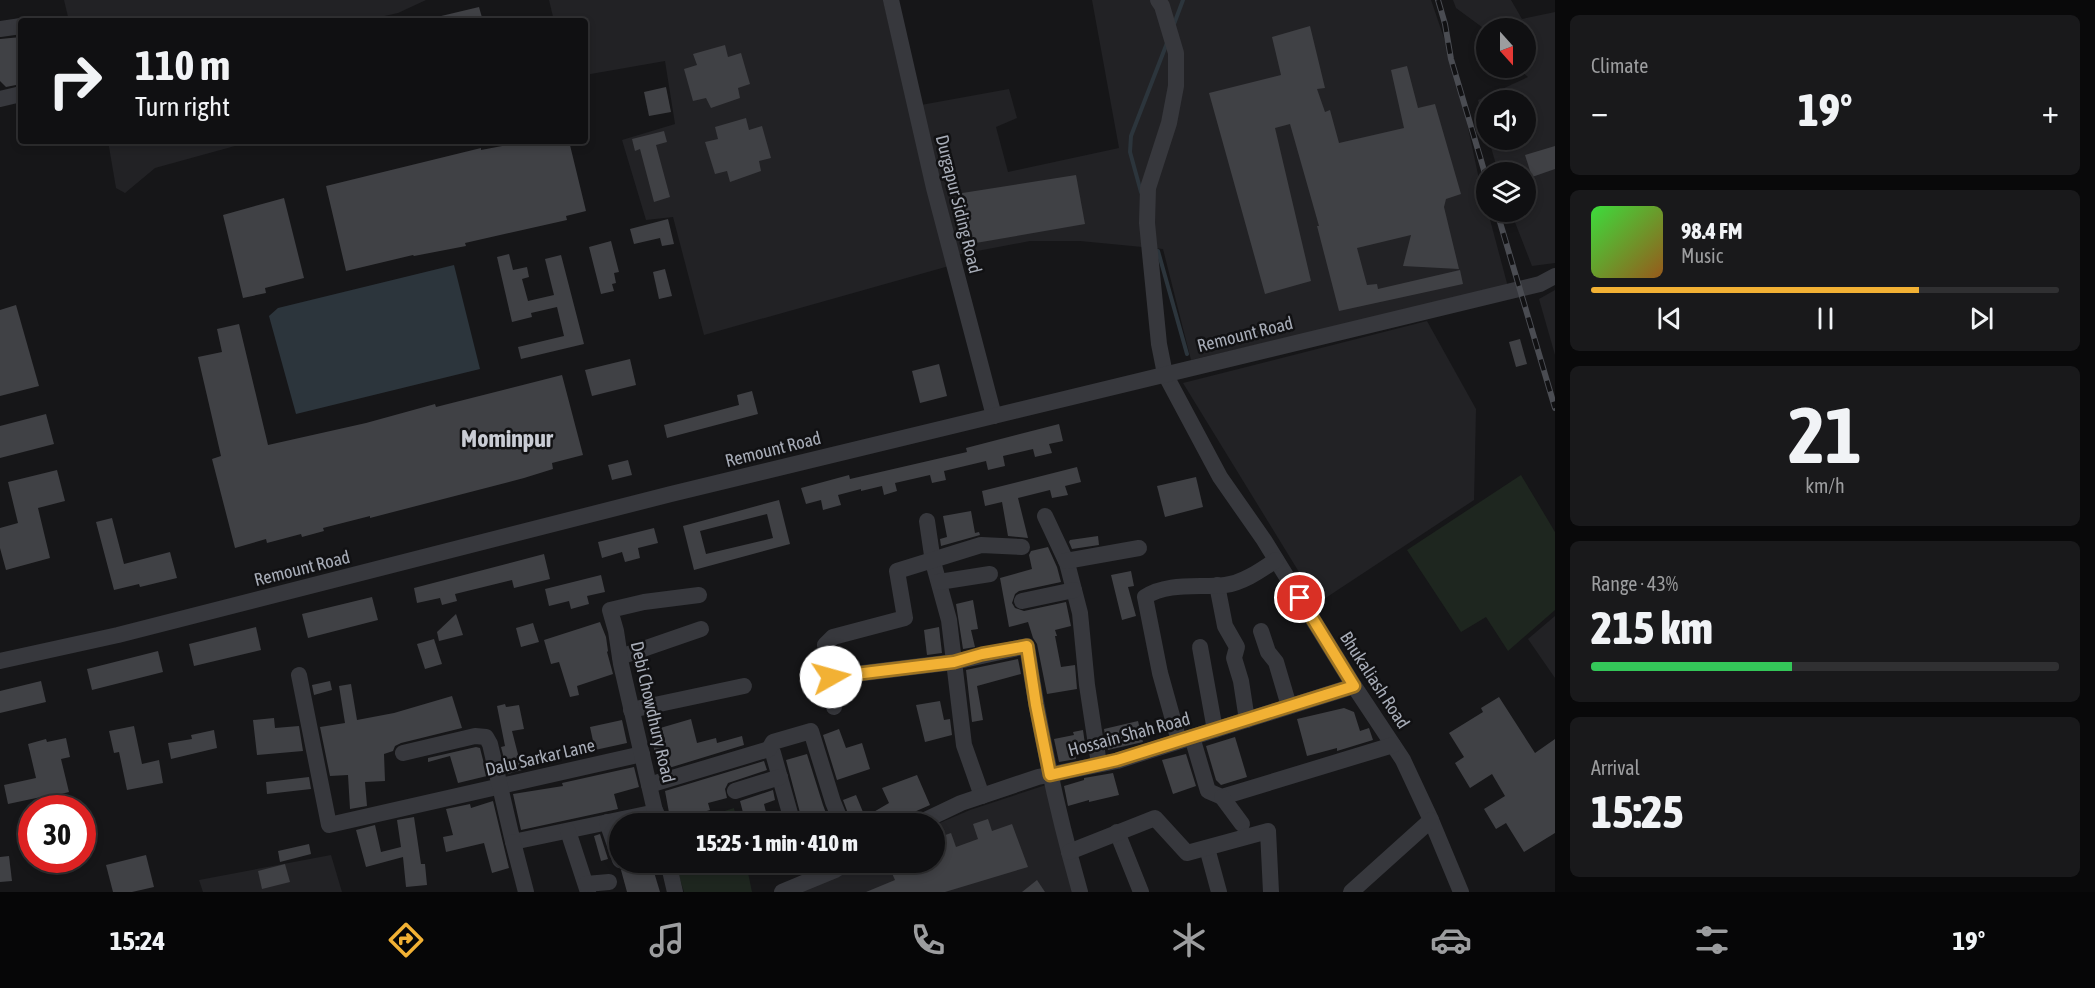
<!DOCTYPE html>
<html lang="en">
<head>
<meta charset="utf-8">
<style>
  :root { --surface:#101012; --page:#19191b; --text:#f1f3f6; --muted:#9c9d9f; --line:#303032; --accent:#f2b134 }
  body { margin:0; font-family:"Asap Condensed",sans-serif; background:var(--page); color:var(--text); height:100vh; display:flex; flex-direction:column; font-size:22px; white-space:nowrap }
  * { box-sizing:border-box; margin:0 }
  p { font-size:20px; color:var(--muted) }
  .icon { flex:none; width:33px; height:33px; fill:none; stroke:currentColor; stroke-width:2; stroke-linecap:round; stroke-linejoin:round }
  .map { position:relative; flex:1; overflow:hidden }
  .drawer { display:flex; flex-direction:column; gap:15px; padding:15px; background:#09090a; width:540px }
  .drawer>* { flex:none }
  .hud { position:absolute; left:18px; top:18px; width:570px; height:126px; border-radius:6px; box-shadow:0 3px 9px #0003,0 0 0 2px var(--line); background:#101012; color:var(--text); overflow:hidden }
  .needle { width:39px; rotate:159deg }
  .buttons { position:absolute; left:1476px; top:18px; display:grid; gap:12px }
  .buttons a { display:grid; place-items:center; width:60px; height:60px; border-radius:50%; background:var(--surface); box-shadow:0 3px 9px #0003,0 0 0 2px var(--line); font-size:30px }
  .speed { position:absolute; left:18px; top:795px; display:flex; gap:12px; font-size:30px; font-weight:700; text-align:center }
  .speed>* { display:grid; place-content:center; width:78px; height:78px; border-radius:50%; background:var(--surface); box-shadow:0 3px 9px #0003,0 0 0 2px var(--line); line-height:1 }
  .speed .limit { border:9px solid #d22; background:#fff; color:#111 }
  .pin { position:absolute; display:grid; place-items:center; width:51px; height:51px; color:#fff; margin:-26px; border:3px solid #fff; border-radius:50%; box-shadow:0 2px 6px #0007 }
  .me { position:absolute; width:66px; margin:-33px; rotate:83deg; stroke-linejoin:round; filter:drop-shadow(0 0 4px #0008) }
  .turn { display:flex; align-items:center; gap:21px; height:126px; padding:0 18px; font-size:27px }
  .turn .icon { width:78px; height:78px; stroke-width:2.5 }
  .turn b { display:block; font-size:42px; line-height:51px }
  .big { font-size:45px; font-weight:800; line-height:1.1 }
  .drawer .tile { flex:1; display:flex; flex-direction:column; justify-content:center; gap:9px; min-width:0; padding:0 21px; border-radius:9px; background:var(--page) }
  .drawer .dial { align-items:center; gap:0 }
  .dial b { font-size:78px; line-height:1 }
  .song { display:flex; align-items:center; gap:18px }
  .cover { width:72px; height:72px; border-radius:9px; background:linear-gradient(135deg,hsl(120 70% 55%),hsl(30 70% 35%)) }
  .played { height:6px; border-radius:3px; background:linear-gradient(90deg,var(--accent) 70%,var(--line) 70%) }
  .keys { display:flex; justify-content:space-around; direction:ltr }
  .heat { display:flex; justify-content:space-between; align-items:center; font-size:33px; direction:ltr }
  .charge { height:9px; border-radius:4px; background:linear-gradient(90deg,#34c759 43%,var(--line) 0) }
  .trip { position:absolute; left:609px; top:813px; width:336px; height:60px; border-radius:30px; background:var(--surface); box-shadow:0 3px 9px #0003,0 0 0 2px var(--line); font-weight:800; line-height:60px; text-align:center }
  .tabs { display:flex; height:96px; justify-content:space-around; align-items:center; background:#060607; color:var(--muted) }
  .tabs .icon { width:42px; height:42px }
  .tabs .current { color:var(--accent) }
  .tabs b { font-size:27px; color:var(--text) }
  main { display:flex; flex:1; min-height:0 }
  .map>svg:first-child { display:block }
  .built { fill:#222225 }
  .green { fill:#1e261f }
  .water { fill:#2c353c }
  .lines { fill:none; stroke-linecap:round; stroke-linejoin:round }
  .stream { stroke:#2c353c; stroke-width:4 }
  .building { fill:#404145; fill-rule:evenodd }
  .minor { stroke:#37383d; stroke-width:16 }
  .rail-casing { stroke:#4a4c52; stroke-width:6 }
  .rail { stroke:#111113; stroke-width:4; stroke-dasharray:11; stroke-linecap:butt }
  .route-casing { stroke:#9d7322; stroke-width:15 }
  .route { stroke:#f2b134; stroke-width:10 }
  .labels { text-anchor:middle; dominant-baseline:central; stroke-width:5; stroke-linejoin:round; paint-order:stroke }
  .street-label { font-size:18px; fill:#a8adb8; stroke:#111113 }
  .district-label { font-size:24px; font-weight:bold; fill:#c9ccd4; stroke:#111113 }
</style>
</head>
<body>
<main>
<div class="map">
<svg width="1555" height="892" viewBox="0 0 1555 892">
  <rect width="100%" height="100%" fill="#161618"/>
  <!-- built -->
  <g class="built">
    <polygon points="64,0 426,0 398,13 362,21 69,21"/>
    <polygon points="549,0 883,0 949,266 704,335 673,217 646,220 622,140 675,124 665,61 585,75 585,21 554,21"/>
    <polygon points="1092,0 1431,0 1457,76 1486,212 1488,212 1508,287 1191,360 1163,249 1080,241 1030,241 956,255 921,105 1009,89 1017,118 996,127 1008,172 1119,148"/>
    <polygon points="1453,0 1511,0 1522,19 1555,12 1555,263 1532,266 1511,212 1526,212 1526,172 1498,172 1489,140 1526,140 1526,100 1486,100 1486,130 1478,100 1528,77 1518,68 1526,68 1526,28 1486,30 1456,8"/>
    <polygon points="108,141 253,141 155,168 125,193 116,188"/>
    <polygon points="1555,290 1555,355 1539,299"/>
    <polygon points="1427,321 1476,409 1474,500 1318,603 1183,383"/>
    <polygon points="1555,616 1555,678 1528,639"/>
    <polygon points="1046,785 1073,892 799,892 868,863 934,862 935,825 970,810"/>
    <polygon points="331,855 342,892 203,892 199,880"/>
  </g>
  <!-- green -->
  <g class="green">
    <polygon points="1521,475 1555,532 1555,610 1508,651 1486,617 1461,632 1407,550"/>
    <polygon points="734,808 737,823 687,823"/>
    <polygon points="675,863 746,863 752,892 684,892"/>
  </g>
  <!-- water -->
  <polygon class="water" points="454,265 480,369 296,414 269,316 278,308"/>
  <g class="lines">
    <!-- stream -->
    <g class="stream">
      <polyline points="1174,24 1183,0"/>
      <polyline points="1141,192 1130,152 1131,136 1167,43"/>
      <polyline points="1158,251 1187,354"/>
    </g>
  </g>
  <!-- building -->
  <g class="building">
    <polygon points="479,7 483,21 437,21 437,17"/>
    <polygon points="1310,26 1325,88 1317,89 1325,112 1330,110 1339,143 1404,128 1391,70 1407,66 1418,108 1435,104 1461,194 1446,199 1444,207 1459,269 1403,266 1411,235 1357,248 1367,285 1377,284 1378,289 1460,270 1463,284 1339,311 1317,226 1319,226 1290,124 1275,128 1311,281 1265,294 1209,93 1281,75 1272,37"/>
    <polygon points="21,37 21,84 6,87 0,81 0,39"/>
    <polygon points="725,45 728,57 741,53 750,84 738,88 740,98 711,108 706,98 693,101 684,69 697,65 693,54"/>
    <polygon points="666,87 671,112 649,116 644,92"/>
    <polygon points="746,118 749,130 762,126 771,158 759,161 761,171 730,182 727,171 715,174 705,142 718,139 715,127"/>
    <polygon points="664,131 667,142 656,145 670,197 654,202 640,149 635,151 632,139"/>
    <polygon points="529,141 569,141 586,211 566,216 567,220 465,243 466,246 414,256 413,255 346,271 326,186 481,148 481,150"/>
    <polygon points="1555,146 1555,169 1532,177 1525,155"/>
    <polygon points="1076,175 1085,224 964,245 956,194"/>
    <polygon points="284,198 304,278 265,288 266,293 243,298 223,215"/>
    <polygon points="668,219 674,244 662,246 660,238 634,244 630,229"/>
    <polygon points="611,241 619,272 614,273 616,283 612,284 614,291 601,294 589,247"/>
    <polygon points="509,254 513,270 527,267 529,277 522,279 528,301 554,295 545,259 561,255 584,344 521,359 518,347 564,336 557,307 531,313 532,317 512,322 497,257"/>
    <polygon points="665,269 672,296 659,299 653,272"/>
    <polygon points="16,305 39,386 0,396 0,310"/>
    <polygon points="239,324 268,445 366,423 435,404 436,407 562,375 583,455 552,463 553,469 524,478 370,518 370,516 323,528 324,531 302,537 301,534 267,543 266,539 235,548 212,459 221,456 198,357 222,352 217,329"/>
    <polygon points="1520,339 1527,364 1516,367 1509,342"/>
    <polygon points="630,359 636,385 592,396 585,370"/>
    <polygon points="939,364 947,396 920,403 912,371"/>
    <polygon points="752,391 758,414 667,438 664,425 739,405 737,395"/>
    <polygon points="46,414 54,444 0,458 0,426"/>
    <polygon points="1059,424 1063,441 1049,444 1052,453 1035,457 1033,449 1003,456 1005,466 988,470 986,461 944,471 946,480 932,483 930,475 895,483 897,491 884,495 882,486 861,491 861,489 838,495 841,505 823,510 821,500 806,504 801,488 849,475 850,479 967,452 966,448"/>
    <polygon points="628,460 632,475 612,480 608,465"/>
    <polygon points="1077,467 1081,482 1065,486 1068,495 1052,498 1050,490 1018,498 1028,538 1008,536 1002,502 985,506 982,491"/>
    <polygon points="57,470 65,501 38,508 50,558 6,570 0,548 0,528 18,523 8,482"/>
    <polygon points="1196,477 1203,507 1165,517 1157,486"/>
    <path d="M779 500 790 544 694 570 683 526ZM767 514 773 538 706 554 700 531Z"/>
    <polygon points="971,511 975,533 979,532 980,535 941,546 940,539 947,537 943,516"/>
    <polygon points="112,518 124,564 170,552 177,578 140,587 139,584 114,590 96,522"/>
    <polygon points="654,528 658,543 638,548 640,558 625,562 622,552 602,558 598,542"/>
    <polygon points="1098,536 1099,545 1072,549 1069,542 1070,540"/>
    <polygon points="1048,547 1057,567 1061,582 1019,591 1015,594 1012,603 1015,608 1024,611 1066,602 1071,626 1055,630 1057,636 1055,636 1061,667 1075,665 1077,689 1047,694 1037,644 1033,638 1028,622 1009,627 1000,578 1032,569 1029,555 1031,551"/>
    <polygon points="544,554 550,579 514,588 512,580 455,594 457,601 442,605 440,598 417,603 414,588"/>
    <polygon points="1131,571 1134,586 1128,587 1136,616 1122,620 1111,575"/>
    <polygon points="601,575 605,592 587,596 589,604 571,609 569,601 549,606 545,589"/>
    <polygon points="372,597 378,620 308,638 302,614"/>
    <polygon points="973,600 978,629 971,630 975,647 963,649 956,604"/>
    <polygon points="456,614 463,635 439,641 437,632"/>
    <polygon points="600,622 606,637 608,651 607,652 613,674 577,686 579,695 570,697 559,662 551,664 544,640"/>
    <polygon points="533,623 539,642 521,647 516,628"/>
    <polygon points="256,627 261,650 194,666 189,644"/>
    <polygon points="939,627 942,653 927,655 924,630"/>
    <polygon points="434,639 442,664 425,669 417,644"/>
    <polygon points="158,651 163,672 92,690 87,669"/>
    <polygon points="1018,659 1021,674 977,686 983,720 972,722 966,670"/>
    <polygon points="41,681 46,702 0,713 0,691"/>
    <polygon points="330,681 332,690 314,695 312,685"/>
    <polygon points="351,684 357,720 394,713 452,696 462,728 401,743 395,746 393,751 384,754 385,781 365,782 367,806 350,809 348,775 330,776 320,727 345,723 339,686"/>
    <polygon points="1499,697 1535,753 1555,739 1555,833 1524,852 1506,823 1496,829 1484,809 1505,796 1492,774 1470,788 1455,763 1464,757 1449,733 1483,712 1481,708"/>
    <polygon points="940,701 944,720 950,719 952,735 925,742 916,705"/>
    <polygon points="505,704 506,707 519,705 524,729 512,731 522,770 508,774 501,747 505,746 497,706"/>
    <polygon points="1344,708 1354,712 1360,731 1369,728 1373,740 1337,751 1337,748 1307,756 1297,719"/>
    <polygon points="274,718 275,728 299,726 303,751 257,755 253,720"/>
    <polygon points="691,719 697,743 716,738 717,743 742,736 744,745 659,771 650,731"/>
    <polygon points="622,720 627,743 595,750 590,727"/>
    <polygon points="1138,721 1143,742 1108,750 1104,729"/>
    <polygon points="134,726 142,764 159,760 163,783 127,790 119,752 114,753 109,731"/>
    <polygon points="839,729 846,748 862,743 870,769 837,780 823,735"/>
    <polygon points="214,730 217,748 171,759 168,743 192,739 191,735"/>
    <polygon points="1083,730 1086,751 1075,754 1076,759 1059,762 1054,739 1074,735 1073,732"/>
    <polygon points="1235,737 1247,777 1221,785 1216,780 1206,746"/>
    <polygon points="66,738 70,757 61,759 69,792 41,799 41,797 8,804 4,785 36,778 28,744 46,739 47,742"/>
    <polygon points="476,747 480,748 487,776 458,783 450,756 428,762 428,758"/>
    <polygon points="807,754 823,805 830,824 803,824 786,760"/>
    <polygon points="1186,754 1196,786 1173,794 1162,760"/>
    <polygon points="764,761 767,770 728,783 725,789 727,798 708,803 710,810 697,814 696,811 670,818 665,791"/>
    <polygon points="634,767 639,787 614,794 618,809 521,830 513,794 563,786 562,783"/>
    <polygon points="1113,773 1119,795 1089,802 1089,800 1068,806 1064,786 1084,780 1084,778"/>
    <polygon points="917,775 930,805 887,824 852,824 843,800 856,795 865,817 889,803 882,788"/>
    <polygon points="309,777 311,789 267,794 266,782"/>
    <polygon points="773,790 775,800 764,804 769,824 746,824 740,801"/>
    <polygon points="493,801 509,868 492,873 484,843 446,852 443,837 453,835 446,809 470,804 471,808"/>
    <polygon points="414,817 421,864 425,864 427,885 406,887 403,857 366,867 356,830 375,825 381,852 401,847 397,820"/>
    <polygon points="988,819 992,831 1012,824 1028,867 945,892 866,892 895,880 890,869 908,862 934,862 934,839 951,833 956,847 978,839 973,824"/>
    <polygon points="600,834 608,859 601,861 594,836"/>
    <polygon points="309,844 311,854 280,862 278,851"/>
    <polygon points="146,855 154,887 132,892 113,892 106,865"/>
    <polygon points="9,856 12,881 0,882 0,857"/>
    <polygon points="631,862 651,862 660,892 627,892 621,870 627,867"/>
    <polygon points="285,864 290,882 262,889 258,871"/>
    <polygon points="1037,880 1045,892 1022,892"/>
  </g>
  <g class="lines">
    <!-- minor -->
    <g class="minor">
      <polyline points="891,0 934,188 994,416"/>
      <polyline points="1158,0 1162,6 1176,53 1176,86 1169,123 1148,188 1147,223 1159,344 1165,374 1220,477 1264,540 1354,686 1403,760 1431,820 1461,892"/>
      <polyline points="0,29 21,26"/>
      <polyline points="0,99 21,94"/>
      <polyline points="1045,516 1067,563 1080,613 1087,685 1099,764"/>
      <polyline points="927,521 933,562 949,620 964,745 982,796"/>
      <polyline points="1066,561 1139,548"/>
      <polyline points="939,582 990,574"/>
      <polyline points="1217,585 1225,626 1237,647 1234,658 1241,681 1247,720"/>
      <polyline points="1022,601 1074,590"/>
      <polyline points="1261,631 1268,652 1276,662 1289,706"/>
      <polyline points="1200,647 1215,730"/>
      <polyline points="620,657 701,629"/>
      <polyline points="0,661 118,635 671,494 1540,284 1555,276"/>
      <polyline points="299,675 329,825 642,754"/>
      <path d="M831 677 954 662 1027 646C1039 729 1057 811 1080 892"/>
      <polyline points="834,707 831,677 825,645 833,637 905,618 897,571 981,545 1022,547"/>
      <polyline points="631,710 744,686"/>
      <polyline points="1192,737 1208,791 1222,797 1393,745"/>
      <path d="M1179 741 1160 673 1145 597C1168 582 1199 588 1225 585 1243 583 1261 570 1276 560"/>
      <polyline points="769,749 773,753 793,824"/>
      <polyline points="403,753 475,736 486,737 490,744 513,842 656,812"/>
      <polyline points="649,785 769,749 773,742 811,731 833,802 842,824"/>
      <polyline points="735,791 780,777"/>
      <polyline points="1222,797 1242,824"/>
      <polyline points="607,822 620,860"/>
      <polyline points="658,824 621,664 616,631 610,610 644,602 699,595"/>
      <polyline points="917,824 961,803 1038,777 1117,761 1354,686"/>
      <polyline points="568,831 588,892"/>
      <polyline points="1117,832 1141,892"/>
      <polyline points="513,842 526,892"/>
      <polyline points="1207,848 1219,892"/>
      <polyline points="1069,852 1155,818 1187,853 1268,831 1271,892"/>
      <polyline points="668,862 675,892"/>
      <polyline points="806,862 812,879"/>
      <polyline points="586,884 609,882"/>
      <polyline points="782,892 835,870 847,862"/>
      <polyline points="1351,892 1431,820"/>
    </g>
    <defs>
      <g id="rail">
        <polyline points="1438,0 1445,24 1451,59 1486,177"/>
        <polyline points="1497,212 1555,408"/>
      </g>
    </defs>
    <!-- rail casing -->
    <use href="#rail" class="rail-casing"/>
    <!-- rail -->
    <use href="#rail" class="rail"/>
  </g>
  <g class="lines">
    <defs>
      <polyline id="route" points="831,677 954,662 982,654 1027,646 1036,705 1050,775 1117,760 1354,686 1300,598"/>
    </defs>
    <!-- route casing -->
    <use href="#route" class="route-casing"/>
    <!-- route -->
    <use href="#route" class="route"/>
  </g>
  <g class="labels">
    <!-- street labels -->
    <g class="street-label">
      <text transform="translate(959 204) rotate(76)">Durgapur Siding Road</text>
      <text transform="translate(1245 334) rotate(-14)">Remount Road</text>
      <text transform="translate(773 449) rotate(-14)">Remount Road</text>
      <text transform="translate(302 568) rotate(-14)">Remount Road</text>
      <text transform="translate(1375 680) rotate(57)">Bhukaliash Road</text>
      <text transform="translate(653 712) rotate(77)">Debi Chowdhury Road</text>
      <text transform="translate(1129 734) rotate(-15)">Hossain Shah Road</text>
      <text transform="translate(540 757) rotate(-13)">Dalu Sarkar Lane</text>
    </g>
    <!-- district labels -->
    <g class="district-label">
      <text x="507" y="438">Mominpur</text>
    </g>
  </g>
</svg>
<div class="buttons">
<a><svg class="needle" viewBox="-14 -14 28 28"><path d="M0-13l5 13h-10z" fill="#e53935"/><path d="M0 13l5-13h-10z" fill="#9c9d9f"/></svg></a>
<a><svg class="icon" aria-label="sound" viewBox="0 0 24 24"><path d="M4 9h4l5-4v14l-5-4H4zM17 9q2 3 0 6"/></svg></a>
<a><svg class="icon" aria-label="layers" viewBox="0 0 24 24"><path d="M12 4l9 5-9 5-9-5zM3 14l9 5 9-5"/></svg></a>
</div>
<div class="speed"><div class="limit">30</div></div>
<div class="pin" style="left:1300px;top:598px;background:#d93025"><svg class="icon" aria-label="arrive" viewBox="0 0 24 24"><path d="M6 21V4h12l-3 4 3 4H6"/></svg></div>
<svg class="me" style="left:831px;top:677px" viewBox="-20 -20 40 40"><circle r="19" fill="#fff"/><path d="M0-13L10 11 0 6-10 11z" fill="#f2b134"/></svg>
<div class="trip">15:25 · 1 min · 410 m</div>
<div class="hud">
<div class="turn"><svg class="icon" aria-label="right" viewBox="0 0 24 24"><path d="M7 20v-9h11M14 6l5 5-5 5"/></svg><div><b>110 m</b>Turn right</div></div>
</div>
</div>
<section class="drawer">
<div class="tile"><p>Climate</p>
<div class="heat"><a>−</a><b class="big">19°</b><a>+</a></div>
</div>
<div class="tile">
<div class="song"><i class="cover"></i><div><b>98.4 FM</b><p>Music</p></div></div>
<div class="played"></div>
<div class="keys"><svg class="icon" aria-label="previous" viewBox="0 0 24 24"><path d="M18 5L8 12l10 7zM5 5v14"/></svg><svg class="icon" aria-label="pause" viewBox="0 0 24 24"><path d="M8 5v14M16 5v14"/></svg><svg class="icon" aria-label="next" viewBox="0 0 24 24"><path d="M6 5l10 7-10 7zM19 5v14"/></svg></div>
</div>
<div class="tile dial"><b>21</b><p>km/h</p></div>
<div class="tile"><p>Range · 43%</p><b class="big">215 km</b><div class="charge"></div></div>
<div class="tile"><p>Arrival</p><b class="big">15:25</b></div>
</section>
</main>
<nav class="tabs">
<b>15:24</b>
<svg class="icon current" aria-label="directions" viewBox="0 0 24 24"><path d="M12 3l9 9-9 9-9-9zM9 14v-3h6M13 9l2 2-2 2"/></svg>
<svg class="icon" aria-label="music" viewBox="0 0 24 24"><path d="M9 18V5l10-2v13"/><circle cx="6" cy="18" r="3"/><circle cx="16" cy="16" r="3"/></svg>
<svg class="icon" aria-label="phone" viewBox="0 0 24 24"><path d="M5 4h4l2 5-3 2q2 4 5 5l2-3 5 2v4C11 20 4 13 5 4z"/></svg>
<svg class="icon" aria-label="climate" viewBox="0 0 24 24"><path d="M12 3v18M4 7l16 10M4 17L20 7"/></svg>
<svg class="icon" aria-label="car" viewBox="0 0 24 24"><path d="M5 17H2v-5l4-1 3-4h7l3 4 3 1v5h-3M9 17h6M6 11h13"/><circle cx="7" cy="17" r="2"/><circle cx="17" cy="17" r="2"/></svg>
<svg class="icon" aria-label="filters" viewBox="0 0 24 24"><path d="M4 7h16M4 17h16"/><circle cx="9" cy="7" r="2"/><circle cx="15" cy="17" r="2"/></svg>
<b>19°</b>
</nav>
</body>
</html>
